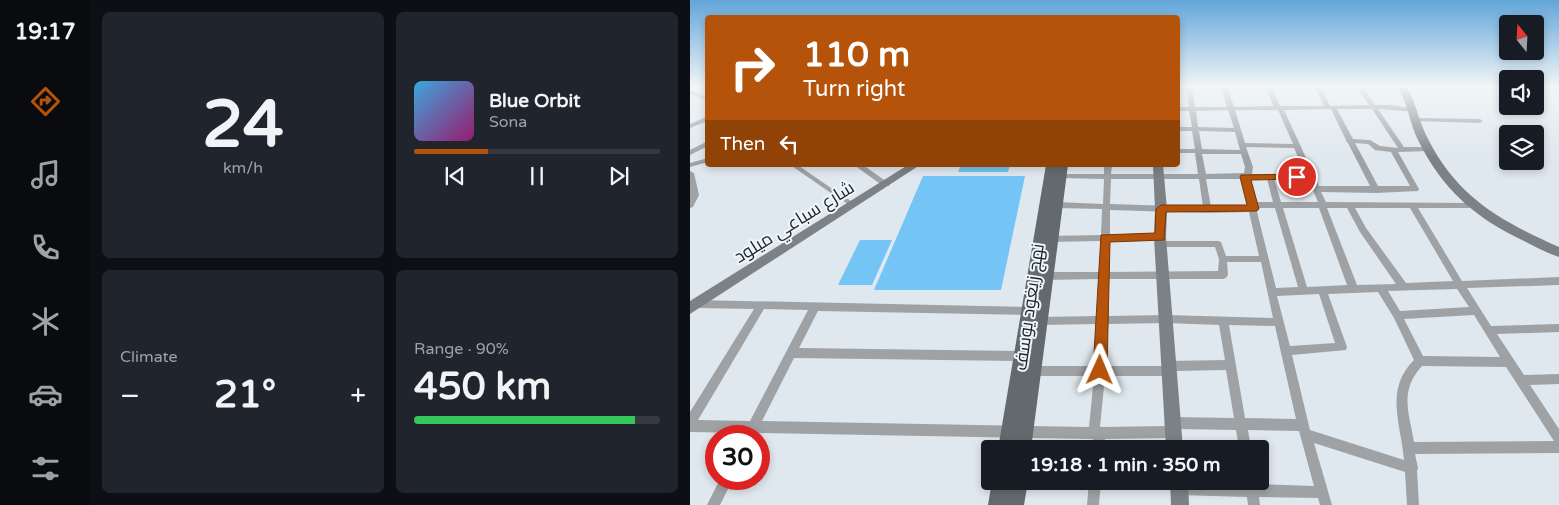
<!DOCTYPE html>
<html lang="en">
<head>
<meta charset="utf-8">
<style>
  :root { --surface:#171b24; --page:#20242c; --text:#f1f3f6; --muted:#9ea1a6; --line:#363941; --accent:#b45309 }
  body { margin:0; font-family:"Varela Round",Cairo,sans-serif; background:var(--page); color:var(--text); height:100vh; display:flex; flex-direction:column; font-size:19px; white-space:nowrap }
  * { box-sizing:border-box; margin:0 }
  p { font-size:16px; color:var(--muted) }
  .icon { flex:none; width:28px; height:28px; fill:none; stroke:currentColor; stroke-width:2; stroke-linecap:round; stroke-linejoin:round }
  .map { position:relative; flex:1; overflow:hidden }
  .panel { display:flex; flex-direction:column; gap:12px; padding:12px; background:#0d0f14; width:600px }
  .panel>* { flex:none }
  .banner { position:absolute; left:15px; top:15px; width:475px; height:152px; border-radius:5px; box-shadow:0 2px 8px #0003; background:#b45309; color:#fff; overflow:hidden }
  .needle { width:32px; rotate:342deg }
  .fabs { position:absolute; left:809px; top:15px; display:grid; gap:10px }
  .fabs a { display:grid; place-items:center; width:45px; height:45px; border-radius:5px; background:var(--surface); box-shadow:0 2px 8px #0003; font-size:25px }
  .speed { position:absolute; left:15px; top:425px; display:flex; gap:10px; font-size:25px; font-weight:700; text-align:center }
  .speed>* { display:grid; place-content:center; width:65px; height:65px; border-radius:50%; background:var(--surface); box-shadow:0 2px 8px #0003; line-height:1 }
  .speed .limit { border:8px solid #d22; background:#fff; color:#111 }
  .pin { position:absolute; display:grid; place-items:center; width:42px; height:42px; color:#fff; margin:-21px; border:2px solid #fff; border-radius:50%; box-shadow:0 1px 5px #0007 }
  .me { position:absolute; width:55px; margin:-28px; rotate:1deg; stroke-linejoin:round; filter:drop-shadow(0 0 4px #0008) }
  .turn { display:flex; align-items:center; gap:18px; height:105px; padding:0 15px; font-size:22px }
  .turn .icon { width:65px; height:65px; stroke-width:2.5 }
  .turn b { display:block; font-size:35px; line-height:42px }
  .then { display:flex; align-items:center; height:48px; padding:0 15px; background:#0003; gap:10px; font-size:19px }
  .big { font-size:38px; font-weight:700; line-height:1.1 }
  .panel .tile { flex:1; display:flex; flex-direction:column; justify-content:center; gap:8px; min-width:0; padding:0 18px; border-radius:8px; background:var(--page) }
  .panel .dial { align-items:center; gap:0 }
  .dial b { font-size:65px; line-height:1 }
  .song { display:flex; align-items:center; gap:15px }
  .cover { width:60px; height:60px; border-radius:8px; background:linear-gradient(135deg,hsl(200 70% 55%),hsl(320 70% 35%)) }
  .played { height:5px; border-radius:2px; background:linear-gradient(90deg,var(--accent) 30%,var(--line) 30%) }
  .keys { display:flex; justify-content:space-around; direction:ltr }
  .heat { display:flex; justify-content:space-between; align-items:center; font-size:28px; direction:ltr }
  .charge { height:8px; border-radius:4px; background:linear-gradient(90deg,#34c759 90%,var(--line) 0) }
  .panel .tiles { flex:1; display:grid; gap:12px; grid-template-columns:repeat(2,1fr) }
  .trip { position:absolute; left:291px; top:440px; width:288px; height:50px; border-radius:5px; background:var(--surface); box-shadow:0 2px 8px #0003; font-weight:700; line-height:50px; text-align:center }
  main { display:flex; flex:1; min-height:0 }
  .dock { display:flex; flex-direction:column; width:90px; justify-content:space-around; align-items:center; background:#090b0e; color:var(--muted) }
  .dock .icon { width:35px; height:35px }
  .dock .selected { color:var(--accent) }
  .dock b { font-size:22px; color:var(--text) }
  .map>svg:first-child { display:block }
  .green { fill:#74c4f6 }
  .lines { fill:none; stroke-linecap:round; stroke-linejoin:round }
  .lane-far1 { stroke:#9fa2a5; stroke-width:4 }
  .lane { stroke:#9fa2a5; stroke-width:4.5 }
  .street { fill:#9fa2a5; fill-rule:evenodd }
  .secondary { fill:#7c8185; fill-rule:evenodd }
  .primary { fill:#636a6e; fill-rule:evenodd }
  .route { fill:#b45309; stroke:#753606 }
  .labels { text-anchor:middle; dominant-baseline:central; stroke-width:4; stroke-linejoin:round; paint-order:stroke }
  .street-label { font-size:18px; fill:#202426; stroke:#edf6fc }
</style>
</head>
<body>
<main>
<nav class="dock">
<b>19:17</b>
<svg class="icon selected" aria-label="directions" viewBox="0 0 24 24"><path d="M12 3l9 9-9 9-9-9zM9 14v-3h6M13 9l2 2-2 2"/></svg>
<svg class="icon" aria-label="music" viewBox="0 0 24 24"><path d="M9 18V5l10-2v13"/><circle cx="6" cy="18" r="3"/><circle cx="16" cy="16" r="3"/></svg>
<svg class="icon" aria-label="phone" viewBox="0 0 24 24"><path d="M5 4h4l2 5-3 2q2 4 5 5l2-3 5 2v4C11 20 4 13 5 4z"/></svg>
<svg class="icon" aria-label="climate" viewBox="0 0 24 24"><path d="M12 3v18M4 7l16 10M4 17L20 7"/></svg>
<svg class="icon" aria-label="car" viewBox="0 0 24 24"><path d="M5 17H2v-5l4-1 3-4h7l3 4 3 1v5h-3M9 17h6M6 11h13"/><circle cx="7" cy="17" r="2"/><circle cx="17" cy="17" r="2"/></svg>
<svg class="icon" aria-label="filters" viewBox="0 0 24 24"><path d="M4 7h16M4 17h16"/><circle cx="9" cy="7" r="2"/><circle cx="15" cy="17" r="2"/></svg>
</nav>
<section class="panel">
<div class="tiles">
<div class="tile dial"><b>24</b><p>km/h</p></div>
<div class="tile">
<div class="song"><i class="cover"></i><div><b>Blue Orbit</b><p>Sona</p></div></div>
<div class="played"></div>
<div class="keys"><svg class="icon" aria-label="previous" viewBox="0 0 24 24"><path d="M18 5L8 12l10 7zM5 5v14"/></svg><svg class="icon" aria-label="pause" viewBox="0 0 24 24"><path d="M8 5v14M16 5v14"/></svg><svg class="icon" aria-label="next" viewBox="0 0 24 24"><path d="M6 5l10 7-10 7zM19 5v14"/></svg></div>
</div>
<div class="tile"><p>Climate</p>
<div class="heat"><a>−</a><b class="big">21°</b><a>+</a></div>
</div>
<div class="tile"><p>Range · 90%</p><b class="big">450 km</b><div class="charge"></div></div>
</div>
</section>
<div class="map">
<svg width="869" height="505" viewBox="0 0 869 505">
  <rect width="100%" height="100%" fill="#dfe8ee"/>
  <!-- green -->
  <g class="green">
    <polygon points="271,165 320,165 318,172 268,172"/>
    <polygon points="233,176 335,176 311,290 184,290"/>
    <polygon points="170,240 202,240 182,285 148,285"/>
  </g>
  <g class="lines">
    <!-- lane-far1 -->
    <polyline class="lane-far1" points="104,165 146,194"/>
    <!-- lane -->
    <polyline class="lane" points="144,192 163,205"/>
    <!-- street -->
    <g class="street">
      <path d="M496 86H502L505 107H537L531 86H537L544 107 583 106 576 86H582L590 106H634L624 86H630L640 106 679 105 666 86H672L685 105H701L725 109 726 110C720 113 697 109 688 109L714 147H738L742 149 738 151 708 152 729 189 728 191 686 193 631 192 636 202 782 203 783 205 779 208H728L772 281 869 277V285L777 288 801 326 869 324V332L807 334 834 375 869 374V384L840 385 869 429V453L725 454 728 468 727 471 729 505H717L715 472 624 443 642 505H630L628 498 569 497 570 505H558L557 497 489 495 485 493 483 489 485 485 489 483 555 484V481H567L568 484 624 486 609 431 558 430 561 449H549L546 430 487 429 489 432 487 436 483 438 415 439 414 449H402L403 439 67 433 65 436H53L55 433 0 432V412L64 309 6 308 3 307 1 304 3 301 6 300 343 307 346 308 348 311 346 314 343 315 128 311 109 348 333 351 337 353 338 356 337 359 333 361 104 358 72 421 399 427 404 376H345L341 374 340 371 341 368 345 366H405L407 324 351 325 348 324 346 321 348 318 351 317 407 316 409 279 354 280 351 279 349 276 351 273 354 272H409L411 241 357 242 353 239 357 236 411 235 412 209 367 208 363 205 367 202 413 204 414 179 370 178 366 176 370 174H414V165H422L421 174H508L505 153H488V149H505L502 131H488V127H502L499 111H488V107H499ZM641 109 656 140V141L658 143 680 186H629L594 110ZM647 109H682L708 148 690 146 680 140 663 139ZM538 110 544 128 508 127 506 111ZM545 110H588L603 144 555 143ZM509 131 545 132 550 150 512 149ZM665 143 678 144 685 150 701 152 720 186H688ZM556 147 604 148 616 175 562 174 563 167ZM512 154H551L555 167 554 173 516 174ZM421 179H509L513 207 420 204ZM516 179H552L558 206 521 207ZM559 179H577L583 202H565ZM584 179H618L628 202H591ZM566 208H585L608 287 586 288ZM593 208H629L657 285 617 287ZM637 208H657L670 232 706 284 667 285ZM665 208H720L763 281 716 283 676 228ZM420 210 517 213 559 212 569 256H536L531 242 528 241H472L468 244 472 247H525L529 259 528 271 418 272 419 241 470 240 474 237 470 234 420 235ZM537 262H571L583 318 476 315 417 316 418 279H533L536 278 538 275ZM767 289 779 307 710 311 698 291ZM688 292 704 318 724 360C694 390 711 423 714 460L620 430 602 355 656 350 657 347 638 294ZM629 294 645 343 600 346 587 296ZM74 309 118 310 60 421 8 420ZM784 315 810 357 733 356 714 319ZM476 323 529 325 535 360 479 361 475 363 474 366H415L417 324ZM539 325 585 326 606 419 555 418ZM732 366 816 367 864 441 724 442C719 412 709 391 732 366ZM536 370 544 418 483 417 479 419 477 423 479 426 410 427 415 376H479L483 374 484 371Z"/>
      <polygon points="0,90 18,97 18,101 0,94"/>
      <polygon points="18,116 18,121 0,128 0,124"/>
      <polygon points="726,118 790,119 793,121 790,123 724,121 724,119"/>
      <polygon points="18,141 18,146 0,155 0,150"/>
      <polygon points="18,158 18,162 0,167 0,163"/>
      <polygon points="164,165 173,165 200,184 199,186 193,186"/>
      <polygon points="0,171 4,173 9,195 3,207 0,208"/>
      <polygon points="30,479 43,479 30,505 17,505"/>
      <polygon points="399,481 411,481 409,505 397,505"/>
    </g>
    <!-- secondary -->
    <g class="secondary">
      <path d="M707 86H716L720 93C727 108 730 124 738 139 768 198 811 221 869 247V257C857 253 845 247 834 241 785 218 752 189 728 140 719 122 718 103 707 86Z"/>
      <polygon points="218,165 230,165 0,314 0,301"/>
      <polygon points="463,165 473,165 477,209 476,237 493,449 476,449 464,237 465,209"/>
      <polygon points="480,481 498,481 499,505 481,505"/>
    </g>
    <!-- primary -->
    <g class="primary">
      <polygon points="356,165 378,165 341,449 308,449"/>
      <polygon points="302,481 338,481 334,505 298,505"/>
    </g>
  </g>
  <!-- sky -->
  <linearGradient id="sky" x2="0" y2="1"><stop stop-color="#62a6da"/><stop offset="0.55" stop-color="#f1f5f7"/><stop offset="1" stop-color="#f1f5f7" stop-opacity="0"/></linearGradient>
  <rect width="869" height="157" fill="url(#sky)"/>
  <!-- route -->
  <polygon class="route" points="607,174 611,175 611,179 561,180 569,209 567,211 476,212 474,240 420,242 417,370 415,374 410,376 405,374 403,370 411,235 465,233 466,209 471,205 557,205 550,177 551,175"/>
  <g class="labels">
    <!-- street labels -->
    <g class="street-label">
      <text transform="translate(104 222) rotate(-32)">شارع سباعي ميلود</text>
      <text transform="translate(339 307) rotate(-82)">نهج زيغود يوسف</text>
    </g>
  </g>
</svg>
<div class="fabs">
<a><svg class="needle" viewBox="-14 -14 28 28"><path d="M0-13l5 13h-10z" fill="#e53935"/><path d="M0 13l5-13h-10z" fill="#9ea1a6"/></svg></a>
<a><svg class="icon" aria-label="sound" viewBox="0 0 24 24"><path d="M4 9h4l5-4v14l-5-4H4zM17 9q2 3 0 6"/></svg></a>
<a><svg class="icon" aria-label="layers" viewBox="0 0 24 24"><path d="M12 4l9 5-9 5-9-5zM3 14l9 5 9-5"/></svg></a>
</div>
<div class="speed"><div class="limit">30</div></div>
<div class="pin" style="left:607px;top:177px;background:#d93025"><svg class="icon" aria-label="arrive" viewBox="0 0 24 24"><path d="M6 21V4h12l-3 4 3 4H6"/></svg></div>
<svg class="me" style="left:410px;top:370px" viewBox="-20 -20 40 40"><path d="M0-17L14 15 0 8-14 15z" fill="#b45309" stroke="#fff" stroke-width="4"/></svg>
<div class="trip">19:18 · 1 min · 350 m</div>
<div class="banner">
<div class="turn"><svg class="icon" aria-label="right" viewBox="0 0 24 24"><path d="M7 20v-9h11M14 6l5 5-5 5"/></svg><div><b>110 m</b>Turn right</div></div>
<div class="then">Then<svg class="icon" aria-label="left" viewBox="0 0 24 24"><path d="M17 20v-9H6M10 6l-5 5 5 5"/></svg></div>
</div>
</div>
</main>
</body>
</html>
